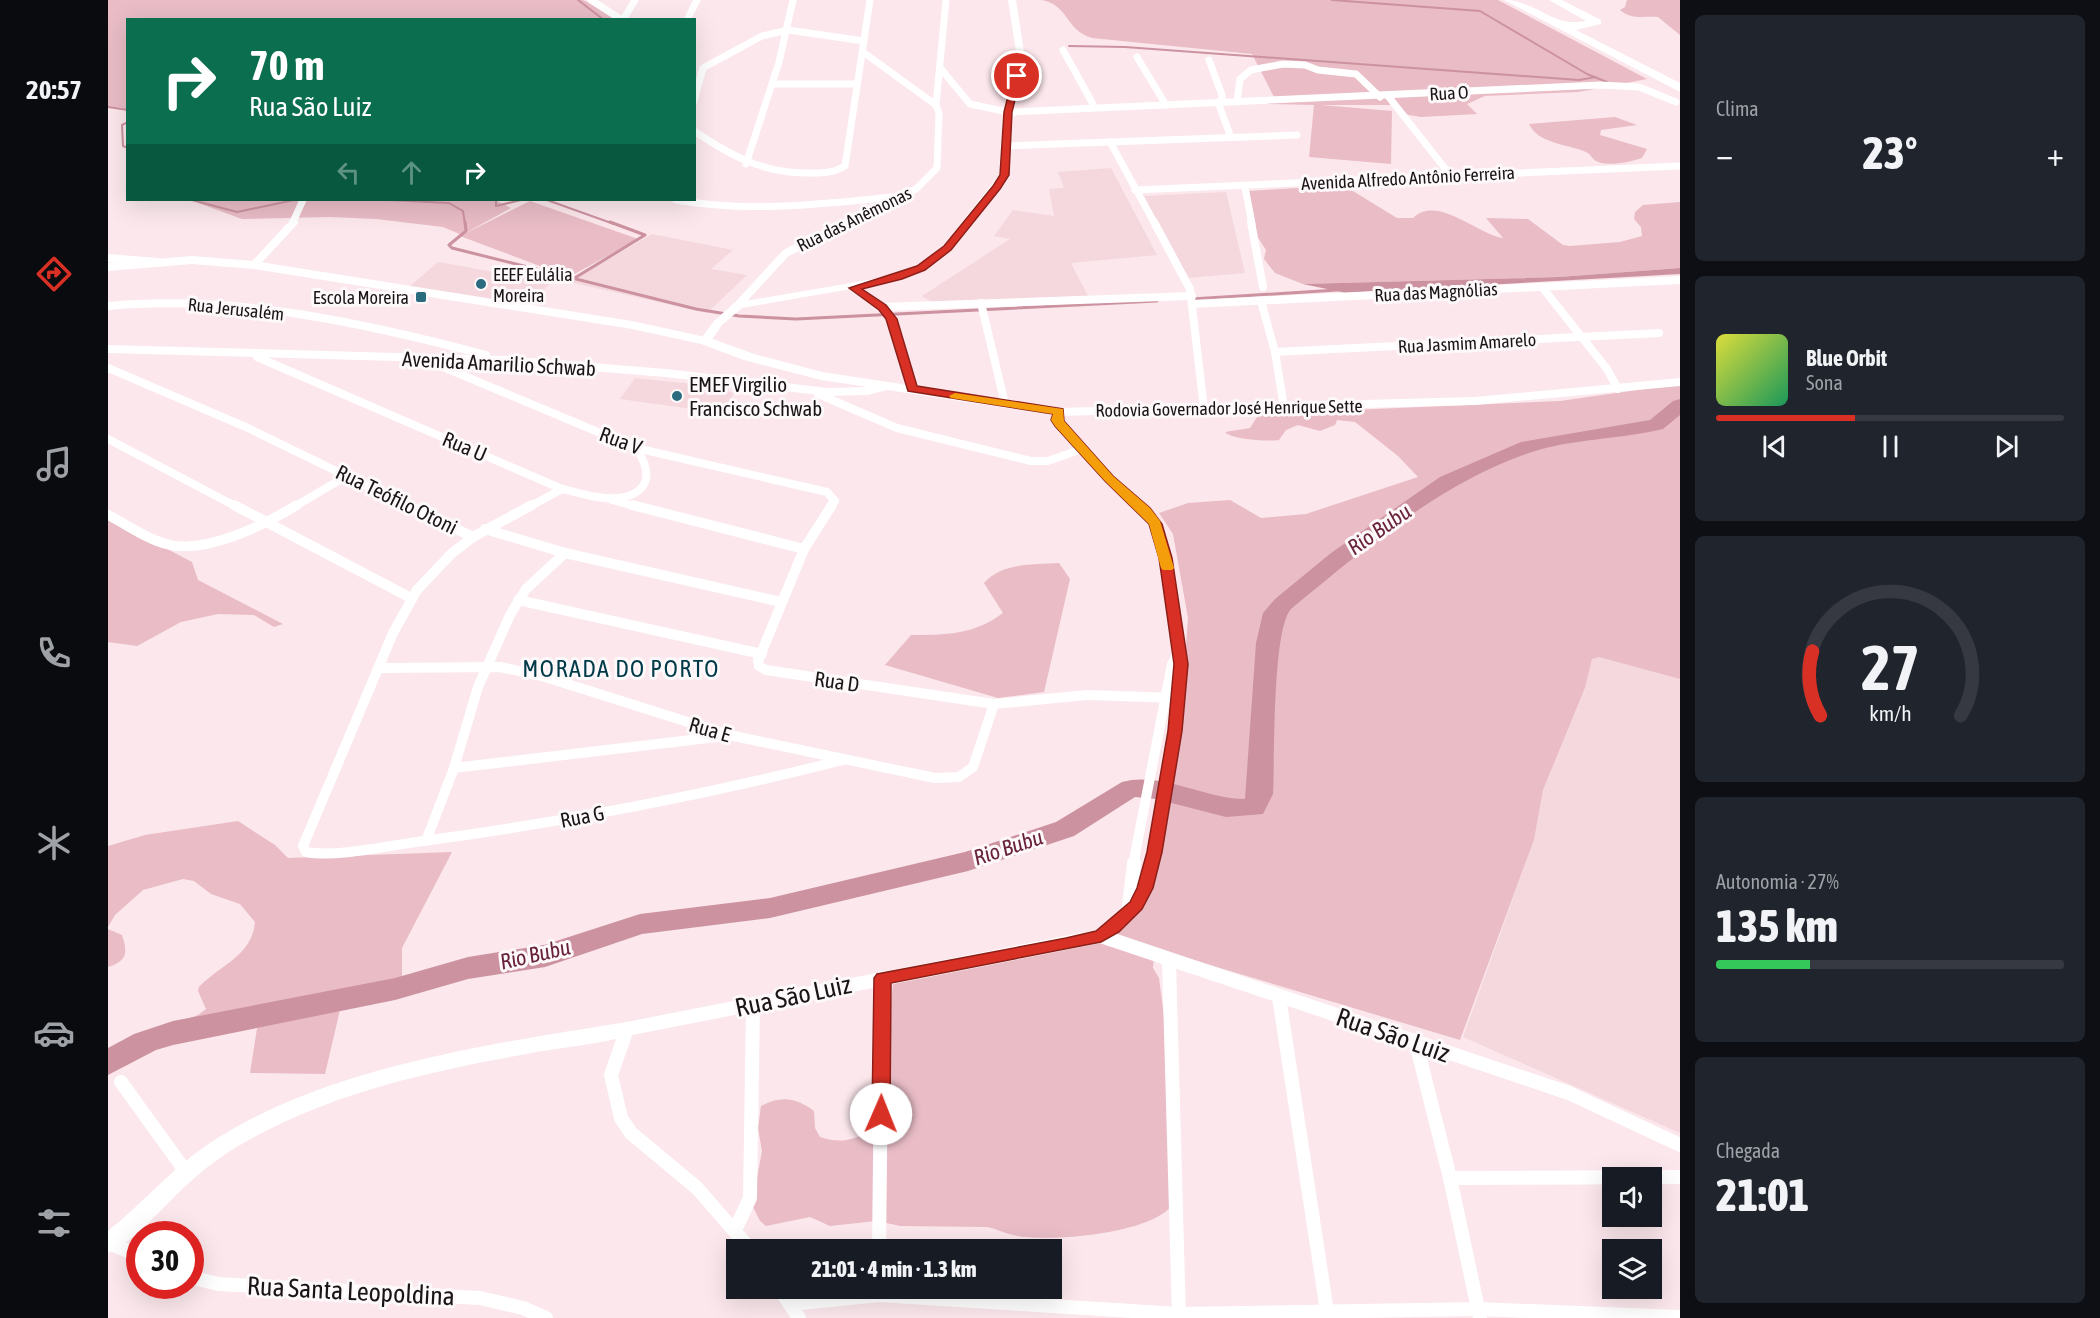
<!DOCTYPE html>
<html lang="pt">
<head>
<meta charset="utf-8">
<style>
  :root { --surface:#171b24; --page:#20242c; --text:#f1f3f6; --muted:#9ea1a6; --line:#363941; --accent:#d93025 }
  body { margin:0; font-family:"Asap Condensed",sans-serif; background:var(--page); color:var(--text); height:100vh; display:flex; flex-direction:column; font-size:22px; white-space:nowrap }
  * { box-sizing:border-box; margin:0 }
  p { font-size:20px; color:var(--muted) }
  .icon { flex:none; width:33px; height:33px; fill:none; stroke:currentColor; stroke-width:2; stroke-linecap:round; stroke-linejoin:round }
  .map { position:relative; flex:1; overflow:hidden }
  .side { display:flex; flex-direction:column; gap:15px; padding:15px; background:#0d0f14; width:420px }
  .side>* { flex:none }
  .banner { position:absolute; left:18px; top:18px; width:570px; height:183px; border-radius:0px; box-shadow:0 6px 24px #0002; background:#0b6e4f; color:#fff; overflow:hidden }
  .fabs { position:absolute; left:1494px; top:1167px; display:grid; gap:12px }
  .fabs a { display:grid; place-items:center; width:60px; height:60px; border-radius:0px; background:var(--surface); box-shadow:0 6px 24px #0002; font-size:30px }
  .speed { position:absolute; left:18px; top:1221px; display:flex; gap:12px; font-size:30px; font-weight:700; text-align:center }
  .speed>* { display:grid; place-content:center; width:78px; height:78px; border-radius:50%; background:var(--surface); box-shadow:0 6px 24px #0002; line-height:1 }
  .speed .limit { border:9px solid #d22; background:#fff; color:#111 }
  .pin { position:absolute; display:grid; place-items:center; width:51px; height:51px; color:#fff; margin:-26px; border:3px solid #fff; border-radius:50%; box-shadow:0 2px 6px #0007 }
  .me { position:absolute; width:66px; margin:-33px; rotate:1deg; stroke-linejoin:round; filter:drop-shadow(0 0 4px #0008) }
  .turn { display:flex; align-items:center; gap:21px; height:126px; padding:0 24px; font-size:27px }
  .turn .icon { width:78px; height:78px; stroke-width:2.5 }
  .turn b { display:block; font-size:42px; line-height:51px }
  .lanes { display:flex; align-items:center; height:57px; padding:0 24px; background:#0003; justify-content:center; gap:30px; direction:ltr }
  .lanes .off { opacity:.35 }
  .big { font-size:45px; font-weight:800; line-height:1.1 }
  .side .widget { flex:1; display:flex; flex-direction:column; justify-content:center; gap:9px; min-width:0; padding:0 21px; border-radius:9px; background:var(--page) }
  .side .dial { align-items:center; gap:0 }
  .dial svg { height:156px; overflow:visible; fill:none; stroke:var(--line); stroke-width:7; stroke-linecap:round; text-anchor:middle }
  .dial text { fill:var(--text); stroke:none }
  .song { display:flex; align-items:center; gap:18px }
  .cover { width:72px; height:72px; border-radius:9px; background:linear-gradient(135deg,hsl(60 70% 55%),hsl(150 70% 35%)) }
  .played { height:6px; border-radius:3px; background:linear-gradient(90deg,var(--accent) 40%,var(--line) 40%) }
  .keys { display:flex; justify-content:space-around; direction:ltr }
  .heat { display:flex; justify-content:space-between; align-items:center; font-size:33px; direction:ltr }
  .charge { height:9px; border-radius:4px; background:linear-gradient(90deg,#34c759 27%,var(--line) 0) }
  .trip { position:absolute; left:618px; top:1239px; width:336px; height:60px; border-radius:0px; background:var(--surface); box-shadow:0 6px 24px #0002; font-weight:800; line-height:60px; text-align:center }
  main { display:flex; flex:1; min-height:0 }
  .dock { display:flex; flex-direction:column; width:108px; justify-content:space-around; align-items:center; background:#090b0e; color:var(--muted) }
  .dock .icon { width:42px; height:42px }
  .dock .selected { color:var(--accent) }
  .dock b { font-size:27px; color:var(--text) }
  .map>svg:first-child { display:block }
  .built { fill:#f4d8de }
  .green { fill:#e9bcc6 }
  .water { fill:#cc92a0 }
  .lines { fill:none; stroke-linecap:round; stroke-linejoin:round }
  .stream-far2 { stroke:#cc92a0; stroke-width:2 }
  .stream-far1 { stroke:#cc92a0; stroke-width:3 }
  .stream { stroke:#cc92a0; stroke-width:4.5 }
  .river { fill:#cc92a0; fill-rule:evenodd }
  .street-far3 { stroke:#fff; stroke-width:7 }
  .street-far2 { stroke:#fff; stroke-width:8 }
  .street-far1 { stroke:#fff; stroke-width:10 }
  .street { stroke:#fff; stroke-width:14 }
  .secondary { fill:#fff; fill-rule:evenodd }
  .primary { fill:#fff; fill-rule:evenodd }
  .highway { fill:#fff; fill-rule:evenodd }
  .route { fill:#d93025; stroke:#8d1f18; stroke-width:1.5 }
  .slow { fill:#f59e0b }
  .poi-dot { fill:#2a6b7f; stroke:#fdf9fa; stroke-width:2 }
  .labels { text-anchor:middle; dominant-baseline:central; stroke-width:6; stroke-linejoin:round; paint-order:stroke }
  .far-street-label { font-size:18px; fill:#1a1415; stroke:#fdf9fa }
  .far-poi-label { font-size:18px; fill:#1a1415; stroke:#fdf9fa; text-anchor:start }
  .street-label { font-size:21px; fill:#1a1415; stroke:#fdf9fa }
  .poi-label { font-size:21px; fill:#1a1415; stroke:#fdf9fa; text-anchor:start }
  .water-label { font-size:22px; font-style:italic; fill:#682239; stroke:#fdf9fa }
  .quarter-label { font-size:24px; letter-spacing:1.5px; fill:#003a49; stroke:#fdf9fa }
  .near-street-label { font-size:26px; fill:#1a1415; stroke:#fdf9fa }
</style>
</head>
<body>
<main>
<nav class="dock">
<b>20:57</b>
<svg class="icon selected" aria-label="directions" viewBox="0 0 24 24"><path d="M12 3l9 9-9 9-9-9zM9 14v-3h6M13 9l2 2-2 2"/></svg>
<svg class="icon" aria-label="music" viewBox="0 0 24 24"><path d="M9 18V5l10-2v13"/><circle cx="6" cy="18" r="3"/><circle cx="16" cy="16" r="3"/></svg>
<svg class="icon" aria-label="phone" viewBox="0 0 24 24"><path d="M5 4h4l2 5-3 2q2 4 5 5l2-3 5 2v4C11 20 4 13 5 4z"/></svg>
<svg class="icon" aria-label="climate" viewBox="0 0 24 24"><path d="M12 3v18M4 7l16 10M4 17L20 7"/></svg>
<svg class="icon" aria-label="car" viewBox="0 0 24 24"><path d="M5 17H2v-5l4-1 3-4h7l3 4 3 1v5h-3M9 17h6M6 11h13"/><circle cx="7" cy="17" r="2"/><circle cx="17" cy="17" r="2"/></svg>
<svg class="icon" aria-label="filters" viewBox="0 0 24 24"><path d="M4 7h16M4 17h16"/><circle cx="9" cy="7" r="2"/><circle cx="15" cy="17" r="2"/></svg>
</nav>
<div class="map">
<svg width="1572" height="1318" viewBox="0 0 1572 1318">
  <rect width="100%" height="100%" fill="#fbe7ec"/>
  <!-- built -->
  <g class="built">
    <polygon points="1003,168 1049,255 963,263 980,296 824,302 814,296 902,239 886,236 905,210 946,216 941,189 956,188 950,172"/>
    <polygon points="1118,192 1137,273 1079,278 1036,196"/>
    <polygon points="544,234 625,250 603,269 639,275 599,313 461,282"/>
    <polygon points="330,262 444,282 417,307 301,287"/>
    <polygon points="527,378 604,386 626,393 613,413 512,399"/>
    <polygon points="1491,656 1572,679 1572,1133 1355,1037 1426,840 1435,790 1477,689 1484,659"/>
  </g>
  <!-- green -->
  <g class="green">
    <polygon points="0,0 475,0 514,19 20,20 19,113 15,108 0,107"/>
    <path d="M934 0H1390L1539 79 1470 92 1377 96 1359 104 1369 114 1313 117 1289 113 1284 105H1213L1284 111 1283 164 1201 157 1206 105 1159 104 1166 97 1144 54 984 38C956 29 962 6 934 0Z"/>
    <path d="M1519 0H1572V35L1550 17C1535 16 1524 20 1512 10L1517 7Z"/>
    <path d="M1507 117 1529 125 1493 130 1492 135 1539 149 1534 158C1522 162 1499 167 1488 161 1484 159 1483 154 1478 152 1460 144 1430 144 1421 124Z"/>
    <path d="M1235 185 1289 218H1305C1329 194 1369 234 1395 238L1378 218 1420 219 1455 245 1462 246 1512 242 1534 236 1533 227 1526 219 1527 212 1535 205 1572 202V268L1451 277 1195 284 1167 273 1156 259 1158 250 1149 236 1141 191Z"/>
    <polygon points="82,200 387,200 403,208 354,235 335,227 268,219 222,217 134,219"/>
    <polygon points="422,201 530,239 461,277 352,236"/>
    <path d="M1572 384V679L1491 657 1484 659 1477 688 1435 790 1426 840 1352 1040 1062 953 1046 958 1045 968 1051 978 1060 1047 1064 1205C1044 1234 938 1243 905 1235 895 1233 888 1228 878 1227L793 1226 768 1221 722 1226 702 1217 658 1226 652 1221 644 1205 654 1151 650 1128 653 1106C673 1095 689 1098 706 1111L707 1128 712 1137C732 1144 745 1140 763 1131L773 1107 785 983 967 945 1027 912 1072 728 1080 618 1065 534 1051 513 1080 503 1122 500 1153 518 1198 514 1310 477 1290 456 1247 422 1229 420 1227 425 1212 431 1190 425 1178 430 1171 440C1160 442 1122 439 1117 432L1142 428 1151 414 1452 401Z"/>
    <polygon points="0,518 84,562 90,580 175,624 166,627 146,615 110,614 73,622 29,646 0,642"/>
    <path d="M951 563 962 579 936 692 890 698 777 665 803 635C837 635 866 635 895 613L876 583C895 562 925 565 951 563Z"/>
    <path d="M130 821 167 845 180 858 344 852 294 948V998L232 1010 217 1074 142 1073 150 1022 31 1037 90 1015 98 1009 90 991 91 987C112 965 144 956 147 922L132 904 103 894 86 881 75 879 35 890 7 915 0 927V846L37 835Z"/>
    <path d="M0 929 14 935C20 953 19 961 0 967Z"/>
  </g>
  <!-- water -->
  <polygon class="water" points="1572,268 1572,274 1238,293 1195,284 1451,277"/>
  <g class="lines">
    <!-- stream-far2 -->
    <g class="stream-far2">
      <polyline points="470,0 496,20"/>
      <polyline points="1224,0 1372,11 1479,74 1499,82"/>
      <polyline points="961,46 1017,47 1471,80 1488,77"/>
      <polyline points="0,107 20,110"/>
      <polyline points="20,122 14,125 15,146 20,148"/>
      <polyline points="84,200 129,212 186,200"/>
      <polyline points="280,200 341,203 355,211 357,224"/>
      <polyline points="388,200 388,206 413,200"/>
      <polyline points="439,200 506,224"/>
    </g>
    <!-- stream-far1 -->
    <g class="stream-far1">
      <polyline points="357,222 358,231 341,245 344,248 588,309 631,316 688,319 1049,301"/>
      <polyline points="465,279 537,235 502,222"/>
      <polyline points="1083,299 1229,290"/>
    </g>
    <!-- stream -->
    <polyline class="stream" points="0,1054 2,1061"/>
    <!-- river -->
    <path class="river" d="M1572 399V415L1555 429C1514 439 1462 439 1424 452 1333 482 1256 549 1183 609 1164 630 1167 759 1165 794L1155 814 1118 817 1048 799 1027 797 966 836 860 871 662 918 534 934 437 967 360 979 287 1000 65 1045 48 1050 0 1075V1048L26 1034 65 1021 287 978 360 957 436 945 532 914 662 898 857 852 948 822 1014 782C1053 771 1097 799 1137 799L1148 643 1155 613 1167 599 1223 553 1332 477 1413 442 1542 420 1565 401Z"/>
    <!-- street-far3 -->
    <g class="street-far3">
      <polyline points="483,0 514,20"/>
      <polyline points="515,20 527,0"/>
      <polyline points="579,20 589,0"/>
      <polyline points="955,50 986,106"/>
      <polyline points="755,52 828,105"/>
      <polyline points="1029,57 1058,105"/>
      <polyline points="1101,60 1114,95 1114,100 1110,102 1122,135"/>
      <polyline points="833,69 862,104 905,113"/>
      <polyline points="665,84 747,84"/>
      <polyline points="1280,96 1343,176"/>
      <polyline points="586,101 595,68 654,36 680,30 756,41"/>
      <polyline points="1129,102 1132,79 1143,70 1175,64 1197,65 1210,70 1248,74 1272,97"/>
      <polyline points="900,112 1492,85 1531,87 1568,102"/>
      <path d="M586 131C622 155 652 172 697 173 711 173 724 174 737 166L762 0"/>
      <polyline points="1002,142 1047,224"/>
      <polyline points="896,146 1189,135"/>
      <polyline points="638,164 671,62 685,0"/>
      <polyline points="1137,187 1144,224"/>
      <polyline points="1027,190 1572,166"/>
      <path d="M568 200C641 213 712 204 785 197"/>
      <polyline points="184,224 195,200"/>
      <polyline points="737,224 808,189 829,168 831,113 828,105 838,0"/>
    </g>
    <!-- street-far2 -->
    <g class="street-far2">
      <polyline points="1046,222 1082,289 1096,409"/>
      <polyline points="1143,222 1155,287"/>
      <polyline points="0,258 50,262"/>
      <polyline points="146,265 186,222"/>
      <polyline points="1434,287 1499,369 1510,389"/>
      <polyline points="746,288 774,307 784,319 804,389"/>
      <polyline points="1153,301 1167,352 1176,407"/>
      <polyline points="873,303 897,404"/>
      <polyline points="1084,304 1572,280"/>
      <polyline points="630,305 678,253 740,222"/>
      <path d="M0 306C125 294 257 323 378 355"/>
      <polyline points="774,307 1084,296"/>
      <polyline points="0,349 396,360 558,373 719,392 760,391 779,386"/>
      <polyline points="1167,352 1551,333"/>
      <path d="M149 357 454 489C468 492 482 497 496 498 533 500 551 482 528 448"/>
      <polyline points="316,359 528,448 719,492 727,501 723,507"/>
      <polyline points="0,368 140,428 302,507"/>
      <polyline points="710,394 789,428 923,461 940,461 974,449"/>
      <polyline points="951,412 951,424 1001,479 1032,507"/>
      <polyline points="0,439 129,507"/>
      <polyline points="504,500 530,507"/>
      <polyline points="186,507 240,475"/>
      <polyline points="421,507 454,489"/>
    </g>
    <!-- street-far1 -->
    <g class="street-far1">
      <polyline points="126,505 303,598"/>
      <polyline points="299,505 365,537"/>
      <path d="M424 505 365 537 343 554 309 590 285 633 195 846 198 852C229 858 283 845 315 841 457 822 597 795 735 760"/>
      <polyline points="524,505 696,549"/>
      <polyline points="724,505 696,549 650,661 651,666 658,670 886,704 979,695 1069,698"/>
      <polyline points="1030,505 1047,523 1058,558 1073,664 1067,731 1043,865"/>
      <path d="M0 515C18 524 38 539 58 544 97 555 156 525 189 505"/>
      <polyline points="377,529 457,553 673,602"/>
      <polyline points="410,600 654,654"/>
      <polyline points="272,668 392,667 434,676 621,735 827,778 851,777 865,767 886,704"/>
      <polyline points="346,768 617,736"/>
      <polyline points="318,841 346,768 370,687 402,615 418,589 457,553"/>
      <polyline points="1025,865 1064,664 1070,653"/>
    </g>
    <!-- street -->
    <g class="street">
      <polyline points="1020,914 1026,863"/>
      <polyline points="993,936 1461,1093 1572,1145"/>
      <polyline points="1061,961 1071,1318"/>
      <polyline points="1171,997 1220,1318"/>
      <polyline points="1308,1043 1342,1178 1372,1318"/>
      <polyline points="13,1082 78,1172"/>
      <polyline points="1342,1178 1572,1177"/>
      <polyline points="627,1230 642,1198 645,1004"/>
      <polyline points="1,1243 32,1256"/>
      <path d="M643 1250 589 1188 523 1133 513 1118 503 1075 519 1029 993 936C1025 908 1032 906 1043 863"/>
      <polyline points="771,1250 774,978"/>
      <polyline points="82,1277 110,1284 372,1298 415,1308 438,1318"/>
      <polyline points="671,1288 691,1318"/>
      <polyline points="683,1304 771,1295 1071,1314 1370,1309 1572,1317"/>
    </g>
    <!-- secondary -->
    <g class="secondary">
      <polygon points="900,0 908,0 917,58 905,112 901,175 843,250 817,270 783,282 634,308 614,325 601,344 593,344 591,341 606,321 626,303 777,277 809,266 835,246 891,175 895,112 909,58"/>
      <path d="M519 1022 526 1024 528 1029 526 1034C492 1045 453 1047 418 1054 335 1069 250 1087 174 1123 140 1139 109 1157 82 1182 60 1201 25 1244 0 1253V1231C34 1204 63 1169 99 1145 215 1067 383 1044 519 1022Z"/>
    </g>
    <!-- primary -->
    <polygon class="primary" points="84,256 146,261 524,321 602,338 646,354 714,372 951,408 1367,397 1572,378 1572,386 1367,405 951,416 713,380 636,360 593,344 524,329 146,269 84,264 0,271 0,263"/>
    <!-- highway -->
    <path class="highway" d="M1396 0C1428 0 1444 28 1478 21L1441 0H1454L1493 20V24L1468 30 1572 83V92Z"/>
  </g>
  <!-- route -->
  <polygon class="route" points="909,73 913,76 904,112 901,175 892,189 843,250 817,270 794,279 754,289 778,305 789,319 809,386 955,409 956,421 1005,476 1042,508 1054,524 1064,558 1080,664 1074,731 1054,852 1045,888 1034,909 1011,932 993,942 783,983 782,1114 779,1119 773,1121 767,1119 764,1114 766,978 769,974 958,938 988,931 1022,902 1029,888 1039,852 1060,731 1066,664 1051,558 1041,524 997,481 947,426 943,420 945,414 800,391 778,319 771,310 741,288 809,266 836,246 885,186 892,175 896,112 905,76"/>
  <!-- slow -->
  <polygon class="slow" points="847,393 955,409 956,421 1005,476 1042,508 1052,521 1066,568 1064,570 1055,570 1053,568 1041,524 997,481 947,426 943,420 945,414 843,398 841,396"/>
  <!-- markers -->
  <g class="poi-dot">
    <circle cx="373" cy="284" r="6"/>
    <rect x="307" y="291" width="12" height="12" rx="3"/>
    <circle cx="569" cy="396" r="6"/>
  </g>
  <g class="labels">
    <!-- far-street labels -->
    <g class="far-street-label">
      <text transform="translate(1341 93) rotate(-3)">Rua O</text>
      <text transform="translate(1300 178) rotate(-3)">Avenida Alfredo Antônio Ferreira</text>
      <text transform="translate(746 219) rotate(-26)">Rua das Anêmonas</text>
      <text transform="translate(1328 292) rotate(-3)">Rua das Magnólias</text>
      <text transform="translate(128 309) rotate(6)">Rua Jerusalém</text>
      <text transform="translate(1359 343) rotate(-3)">Rua Jasmim Amarelo</text>
      <text transform="translate(1121 408) rotate(-1)">Rodovia Governador José Henrique Sette</text>
    </g>
    <!-- far-poi labels -->
    <g class="far-poi-label">
      <text x="385" y="274">EEEF Eulália<tspan x="385" dy="21">Moreira</tspan></text>
      <text x="301" y="297" text-anchor="end">Escola Moreira</text>
    </g>
    <!-- street labels -->
    <g class="street-label">
      <text transform="translate(391 363) rotate(3)">Avenida Amarilio Schwab</text>
      <text transform="translate(513 440) rotate(20)">Rua V</text>
      <text transform="translate(357 446) rotate(23)">Rua U</text>
      <text transform="translate(289 499) rotate(26)">Rua Teófilo Otoni</text>
      <text transform="translate(729 681) rotate(8)">Rua D</text>
      <text transform="translate(602 729) rotate(16)">Rua E</text>
      <text transform="translate(474 816) rotate(-11)">Rua G</text>
    </g>
    <!-- poi labels -->
    <g class="poi-label">
      <text x="581" y="384">EMEF Virgilio<tspan x="581" dy="24">Francisco Schwab</tspan></text>
    </g>
    <!-- water labels -->
    <g class="water-label">
      <text transform="translate(1271 529) rotate(-35)">Rio Bubu</text>
      <text transform="translate(900 847) rotate(-18)">Rio Bubu</text>
      <text transform="translate(427 954) rotate(-13)">Rio Bubu</text>
    </g>
    <!-- quarter labels -->
    <g class="quarter-label">
      <text x="513" y="668">MORADA DO PORTO</text>
    </g>
    <!-- near-street labels -->
    <g class="near-street-label">
      <text transform="translate(685 996) rotate(-12)">Rua São Luiz</text>
      <text transform="translate(1285 1035) rotate(19)">Rua São Luiz</text>
      <text transform="translate(243 1291) rotate(3)">Rua Santa Leopoldina</text>
    </g>
  </g>
</svg>
<div class="fabs">
<a><svg class="icon" aria-label="sound" viewBox="0 0 24 24"><path d="M4 9h4l5-4v14l-5-4H4zM17 9q2 3 0 6"/></svg></a>
<a><svg class="icon" aria-label="layers" viewBox="0 0 24 24"><path d="M12 4l9 5-9 5-9-5zM3 14l9 5 9-5"/></svg></a>
</div>
<div class="speed"><div class="limit">30</div></div>
<div class="pin" style="left:909px;top:76px;background:#d93025"><svg class="icon" aria-label="arrive" viewBox="0 0 24 24"><path d="M6 21V4h12l-3 4 3 4H6"/></svg></div>
<svg class="me" style="left:773px;top:1114px" viewBox="-20 -20 40 40"><circle r="19" fill="#fff"/><path d="M0-13L10 11 0 6-10 11z" fill="#d93025"/></svg>
<div class="trip">21:01 · 4 min · 1.3 km</div>
<div class="banner">
<div class="turn"><svg class="icon" aria-label="right" viewBox="0 0 24 24"><path d="M7 20v-9h11M14 6l5 5-5 5"/></svg><div><b>70 m</b>Rua São Luiz</div></div>
<div class="lanes"><svg class="icon off" aria-label="left" viewBox="0 0 24 24"><path d="M17 20v-9H6M10 6l-5 5 5 5"/></svg><svg class="icon off" aria-label="ahead" viewBox="0 0 24 24"><path d="M12 20V5M6 11l6-6 6 6"/></svg><svg class="icon" aria-label="right" viewBox="0 0 24 24"><path d="M7 20v-9h11M14 6l5 5-5 5"/></svg></div>
</div>
</div>
<section class="side">
<div class="widget"><p>Clima</p>
<div class="heat"><a>−</a><b class="big">23°</b><a>+</a></div>
</div>
<div class="widget">
<div class="song"><i class="cover"></i><div><b>Blue Orbit</b><p>Sona</p></div></div>
<div class="played"></div>
<div class="keys"><svg class="icon" aria-label="previous" viewBox="0 0 24 24"><path d="M18 5L8 12l10 7zM5 5v14"/></svg><svg class="icon" aria-label="pause" viewBox="0 0 24 24"><path d="M8 5v14M16 5v14"/></svg><svg class="icon" aria-label="next" viewBox="0 0 24 24"><path d="M6 5l10 7-10 7zM19 5v14"/></svg></div>
</div>
<div class="widget dial"><svg viewBox="0 0 100 80">
<path d="M14 69A42 42 0 1 1 86 69"/>
<path d="M14 69A42 42 0 0 1 10 36" stroke="#d93025"/>
<text x="50" y="56" font-size="32" font-weight="700">27</text>
<text x="50" y="72" font-size="11">km/h</text>
</svg></div>
<div class="widget"><p>Autonomia · 27%</p><b class="big">135 km</b><div class="charge"></div></div>
<div class="widget"><p>Chegada</p><b class="big">21:01</b></div>
</section>
</main>
</body>
</html>
